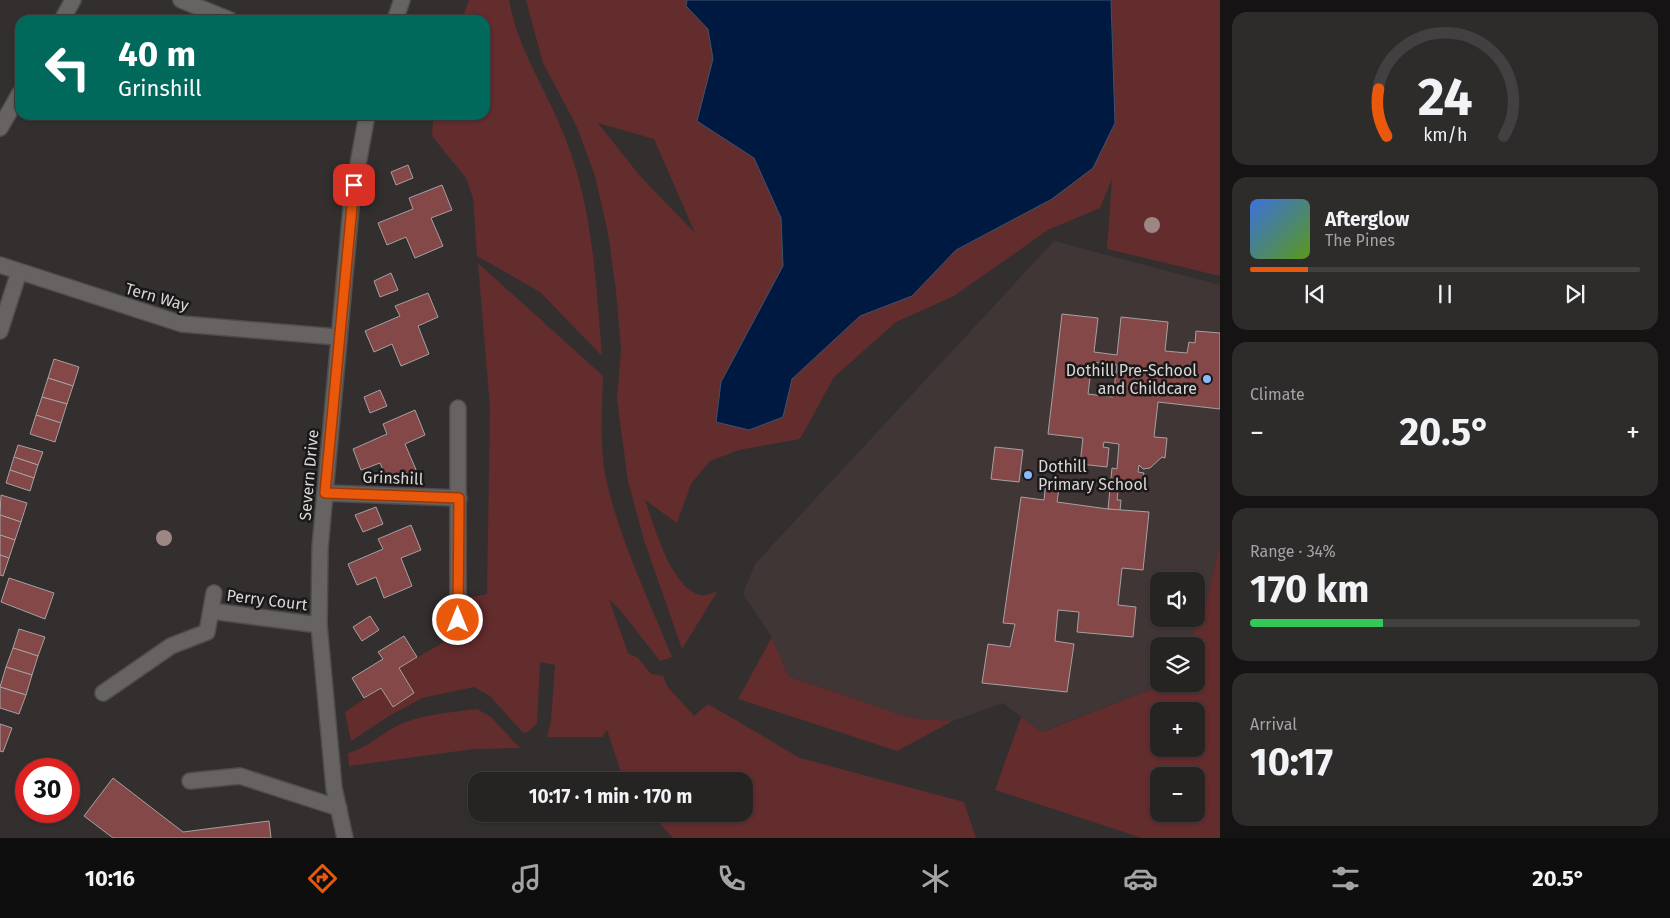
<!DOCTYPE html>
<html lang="en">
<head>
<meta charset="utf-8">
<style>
  :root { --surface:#262323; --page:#2e2b2b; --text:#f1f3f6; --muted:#a4a4a6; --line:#424041; --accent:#ea580c }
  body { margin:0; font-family:"Fira Sans",sans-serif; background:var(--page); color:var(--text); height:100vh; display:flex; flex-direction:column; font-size:19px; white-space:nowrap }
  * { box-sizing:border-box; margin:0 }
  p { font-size:16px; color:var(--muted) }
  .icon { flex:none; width:28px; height:28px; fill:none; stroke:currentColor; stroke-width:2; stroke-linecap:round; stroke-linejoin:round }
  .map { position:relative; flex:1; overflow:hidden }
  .side { display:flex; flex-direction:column; gap:12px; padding:12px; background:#151313; width:450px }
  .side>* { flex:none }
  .hud { position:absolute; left:15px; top:15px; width:475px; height:105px; border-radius:15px; box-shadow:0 1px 4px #0004,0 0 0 1px var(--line); background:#00695c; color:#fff; overflow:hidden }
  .tools { position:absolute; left:1150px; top:572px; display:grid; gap:10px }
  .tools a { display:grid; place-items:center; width:55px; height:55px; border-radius:10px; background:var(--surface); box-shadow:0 1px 4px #0004,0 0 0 1px var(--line); font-size:25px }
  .speed { position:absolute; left:15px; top:758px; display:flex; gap:10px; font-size:25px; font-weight:700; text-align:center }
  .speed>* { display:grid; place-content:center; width:65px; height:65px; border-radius:50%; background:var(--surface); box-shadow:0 1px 4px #0004,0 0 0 1px var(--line); line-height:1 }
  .speed .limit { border:8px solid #d22; background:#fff; color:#111 }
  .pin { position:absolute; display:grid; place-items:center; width:42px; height:42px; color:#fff; margin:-21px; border-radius:10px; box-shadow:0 2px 8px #0006 }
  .me { position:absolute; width:55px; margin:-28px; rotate:0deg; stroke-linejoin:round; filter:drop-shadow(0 0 4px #0008) }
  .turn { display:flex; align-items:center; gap:18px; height:105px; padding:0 20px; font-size:22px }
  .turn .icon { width:65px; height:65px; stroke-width:2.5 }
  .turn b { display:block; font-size:35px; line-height:42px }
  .big { font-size:38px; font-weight:700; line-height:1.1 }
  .side .tile { flex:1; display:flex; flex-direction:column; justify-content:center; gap:8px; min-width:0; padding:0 18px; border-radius:15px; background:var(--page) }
  .side .dial { align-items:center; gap:0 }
  .dial svg { height:130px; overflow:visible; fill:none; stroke:var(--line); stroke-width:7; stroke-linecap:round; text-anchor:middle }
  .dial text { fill:var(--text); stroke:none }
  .song { display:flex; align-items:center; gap:15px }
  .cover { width:60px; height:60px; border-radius:8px; background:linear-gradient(135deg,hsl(220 70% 55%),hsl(90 70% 35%)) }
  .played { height:5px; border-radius:2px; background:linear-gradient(90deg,var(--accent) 15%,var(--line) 15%) }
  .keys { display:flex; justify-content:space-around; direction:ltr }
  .heat { display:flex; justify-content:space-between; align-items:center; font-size:28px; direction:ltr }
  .charge { height:8px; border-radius:4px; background:linear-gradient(90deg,#34c759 34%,var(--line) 0) }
  .trip { position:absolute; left:468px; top:772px; width:285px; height:50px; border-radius:15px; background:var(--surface); box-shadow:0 1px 4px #0004,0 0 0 1px var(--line); font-weight:700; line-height:50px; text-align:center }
  .tab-bar { display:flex; height:80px; justify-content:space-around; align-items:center; background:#0f0e0e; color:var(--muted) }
  .tab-bar .icon { width:35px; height:35px }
  .tab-bar .on { color:var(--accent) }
  .tab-bar b { font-size:22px; color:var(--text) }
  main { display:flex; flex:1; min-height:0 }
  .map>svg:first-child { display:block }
  .built { fill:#413636; fill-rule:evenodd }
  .green { fill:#632c2d; fill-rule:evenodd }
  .water { fill:#001940; stroke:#41526d }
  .building { fill:#844848; stroke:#a6a1a1; fill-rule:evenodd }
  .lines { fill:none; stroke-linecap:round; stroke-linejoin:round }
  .minor-casing { stroke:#504d4d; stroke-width:18 }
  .minor { stroke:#676363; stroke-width:15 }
  .tree { fill:#9e8685 }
  .route-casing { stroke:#983908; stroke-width:12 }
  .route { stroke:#ea580c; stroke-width:9 }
  .poi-dot { fill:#8bbafc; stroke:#1a1818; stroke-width:2 }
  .labels { text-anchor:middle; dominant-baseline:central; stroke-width:5; stroke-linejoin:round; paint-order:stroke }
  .street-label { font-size:16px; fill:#dad7d7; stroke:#1a1818 }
  .poi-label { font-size:16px; fill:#dad7d7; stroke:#1a1818; text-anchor:end }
</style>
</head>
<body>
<main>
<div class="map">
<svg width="1220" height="838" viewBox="0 0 1220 838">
  <rect width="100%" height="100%" fill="#332f2f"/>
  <!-- built -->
  <path class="built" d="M1054 241 1220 285V543L1206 604 1188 646H1159V681L1152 689 1041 732 1003 703 953 721 910 718 788 676 772 637 743 594 755 564ZM1159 581H1196V619H1159Z"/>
  <!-- green -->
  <g class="green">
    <path d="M469 0H509C518 51 548 92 566 140 593 209 596 283 602 356L540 292 477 256 473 198 466 178 432 136 433 122 413 115H485V20H462Z"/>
    <path d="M526 0H687L686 6 708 29 713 59 697 121 754 158 781 217 783 266 721 382 749 430 782 417 792 379 860 316 912 296 956 250 1052 199 1114 62 1111 0H1220V276L1107 249 1112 179 1100 208 1048 230 954 296 896 322 834 377 800 439 739 450 710 461 691 484 677 523 645 500C654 525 671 589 701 595 705 596 712 593 717 592L682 649 644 540 628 481 617 400 621 349 616 291 608 233 595 176 577 127 543 63ZM598 123 654 139 695 233 640 176Z"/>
    <path d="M478 263 603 376C602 412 599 448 607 483 621 543 649 600 672 657L660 661 620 610 609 599 628 653 638 658 651 674 663 676 667 686 694 716 708 704 800 758 964 802 976 838H673L651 814H744V781H624L607 730 602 737H547L551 721 555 665 540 662 537 723 528 732 523 733 490 696 474 687 422 698 389 716 351 741 345 712 381 688 393 707 414 694 399 668 444 642V611L462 599 487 594 490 407Z"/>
    <path d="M1220 543V838H1142L995 790 1021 717 1042 732 1152 689 1159 681V684H1196V646H1188L1206 604ZM1159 711H1196V749H1159ZM1159 776H1196V814H1159Z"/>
    <polygon points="772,637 788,676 910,718 953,721 897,751 738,699"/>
    <path d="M477 709 491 717 520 748 474 749 349 766 348 753C369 748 383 731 403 723 425 714 453 712 477 709Z"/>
  </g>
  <!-- water -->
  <polygon class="water" points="687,0 1111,0 1115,123 1093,168 1052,199 956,250 912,296 860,316 792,379 783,417 749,430 716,422 721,382 783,266 781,218 754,158 697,121 713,59 708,29 686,6"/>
  <!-- building -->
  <g class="building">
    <polygon points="408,165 413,178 396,185 391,172"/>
    <polygon points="442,185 452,210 431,218 443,246 415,258 406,237 387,245 378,223 413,209 409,198"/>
    <polygon points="391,273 398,290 380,297 374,281"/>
    <polygon points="428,293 438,317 418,326 429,354 401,366 392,344 374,352 365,331 400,316 395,306"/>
    <path d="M1062 314 1098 318 1094 352 1117 355 1121 317 1168 322 1165 351 1187 353 1189 342 1195 343 1196 331 1220 333V409L1158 402 1154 437 1167 438 1165 458 1162 457 1150 468 1143 469 1139 465 1138 472 1144 473 1142 485 1119 484 1117 500H1121L1120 511 1108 509 1112 468 1117 469 1119 444 1104 442 1103 447 1109 448 1107 467 1080 464 1083 438 1048 434ZM1092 362 1117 365 1113 397 1088 394Z"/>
    <polygon points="54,359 79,367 73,386 48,378"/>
    <polygon points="48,378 73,386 67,404 42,397"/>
    <polygon points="380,390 387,406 370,413 364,397"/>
    <polygon points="42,397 67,404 61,423 36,415"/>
    <polygon points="415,410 425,435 405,444 417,472 389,483 380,463 361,470 353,449 387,434 383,424"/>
    <polygon points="36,415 61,423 55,442 30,434"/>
    <polygon points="18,445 43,452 38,465 14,457"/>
    <polygon points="995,447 1023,450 1019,482 991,479"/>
    <polygon points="14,457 38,465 34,478 10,470"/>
    <polygon points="10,470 34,478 30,491 6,483"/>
    <polygon points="1046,481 1060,482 1057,502 1108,509 1149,512 1143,570 1122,568 1118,605 1136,607 1133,637 1077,632 1079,612 1058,610 1055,641 1074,644 1067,692 982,683 988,644 1010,647 1015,624 1003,623 1021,497 1044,500"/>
    <polygon points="1,495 27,503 21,522 0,515"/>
    <polygon points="376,507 383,524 363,532 355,515"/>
    <polygon points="0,515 21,522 15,540 0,535"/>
    <polygon points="411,525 421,550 401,558 412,586 384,598 376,577 357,585 348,564 383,549 378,539"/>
    <polygon points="0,535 15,540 9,558 0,555"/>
    <polygon points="0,555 9,558 3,576 0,575"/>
    <polygon points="9,578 54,593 45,619 1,602"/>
    <polygon points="370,616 379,630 362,641 353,627"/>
    <polygon points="19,629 45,637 38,656 13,648"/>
    <polygon points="404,636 417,657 399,668 414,693 393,707 381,688 364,698 352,678 383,659 378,652"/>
    <polygon points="13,648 38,656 32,675 6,667"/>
    <polygon points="6,667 32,675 26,695 0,687"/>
    <polygon points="0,687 26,695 19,714 0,708"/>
    <polygon points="0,724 12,728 3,752 0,751"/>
    <polygon points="113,778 183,832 269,821 271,838 113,838 84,816"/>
  </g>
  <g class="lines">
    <defs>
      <g id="minor">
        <polyline points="181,0 230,20"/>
        <polyline points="62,20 73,0"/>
        <polyline points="395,20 402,0"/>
        <polyline points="0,128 20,93"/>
        <polyline points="0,265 182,324 338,337"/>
        <polyline points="0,331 19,272"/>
        <polyline points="325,493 459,498"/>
        <polyline points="211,611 319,625"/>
        <polyline points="458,620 458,408"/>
        <polyline points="103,693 171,646 207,632 214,593"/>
        <polyline points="190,781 240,776 339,808"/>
        <polyline points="345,838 334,788 319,625 320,548 352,197 367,115"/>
      </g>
    </defs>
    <!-- minor casing -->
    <use href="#minor" class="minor-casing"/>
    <!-- minor -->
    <use href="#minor" class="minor"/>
  </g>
  <!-- trees -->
  <g class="tree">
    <circle cx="1152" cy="225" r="8"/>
    <circle cx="164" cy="538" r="8"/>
  </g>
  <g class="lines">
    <defs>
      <polyline id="route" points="354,185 325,493 459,498 458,620"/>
    </defs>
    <!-- route casing -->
    <use href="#route" class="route-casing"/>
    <!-- route -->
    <use href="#route" class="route"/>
  </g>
  <!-- markers -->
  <g class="poi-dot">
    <circle cx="1207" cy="379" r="5"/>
    <circle cx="1028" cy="475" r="5"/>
  </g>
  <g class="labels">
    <!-- street labels -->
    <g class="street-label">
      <text transform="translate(157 297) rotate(16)">Tern Way</text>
      <text transform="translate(309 475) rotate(-85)">Severn Drive</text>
      <text transform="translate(393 478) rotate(2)">Grinshill</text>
      <text transform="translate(267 600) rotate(7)">Perry Court</text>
    </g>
    <!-- poi labels -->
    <g class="poi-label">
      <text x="1197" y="370">Dothill Pre-School<tspan x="1197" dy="18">and Childcare</tspan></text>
      <text x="1038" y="466" text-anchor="start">Dothill<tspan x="1038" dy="18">Primary School</tspan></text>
    </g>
  </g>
</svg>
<div class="tools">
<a><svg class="icon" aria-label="sound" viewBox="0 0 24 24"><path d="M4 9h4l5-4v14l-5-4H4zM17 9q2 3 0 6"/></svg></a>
<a><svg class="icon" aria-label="layers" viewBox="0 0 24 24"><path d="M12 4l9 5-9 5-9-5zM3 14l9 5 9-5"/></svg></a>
<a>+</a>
<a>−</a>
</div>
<div class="speed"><div class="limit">30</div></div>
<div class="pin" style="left:354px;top:185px;background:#d93025"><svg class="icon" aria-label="arrive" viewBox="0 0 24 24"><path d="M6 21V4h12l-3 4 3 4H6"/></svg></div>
<svg class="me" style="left:458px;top:620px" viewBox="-20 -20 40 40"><circle r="17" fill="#ea580c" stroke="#fff" stroke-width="3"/><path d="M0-11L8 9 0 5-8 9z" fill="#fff"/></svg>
<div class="trip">10:17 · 1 min · 170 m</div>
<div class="hud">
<div class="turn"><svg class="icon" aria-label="left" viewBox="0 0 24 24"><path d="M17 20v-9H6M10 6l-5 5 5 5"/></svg><div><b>40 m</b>Grinshill</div></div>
</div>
</div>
<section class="side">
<div class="tile dial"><svg viewBox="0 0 100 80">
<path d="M14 69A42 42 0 1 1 86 69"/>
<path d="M14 69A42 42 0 0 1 9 40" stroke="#ea580c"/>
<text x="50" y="56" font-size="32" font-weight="700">24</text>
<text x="50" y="72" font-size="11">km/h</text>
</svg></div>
<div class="tile">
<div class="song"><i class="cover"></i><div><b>Afterglow</b><p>The Pines</p></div></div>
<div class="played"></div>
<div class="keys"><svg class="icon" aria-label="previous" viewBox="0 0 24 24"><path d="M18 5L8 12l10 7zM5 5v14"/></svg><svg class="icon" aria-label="pause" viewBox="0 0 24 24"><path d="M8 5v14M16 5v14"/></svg><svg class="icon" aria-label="next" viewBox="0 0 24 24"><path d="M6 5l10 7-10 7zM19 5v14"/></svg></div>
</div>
<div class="tile"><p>Climate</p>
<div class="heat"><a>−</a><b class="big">20.5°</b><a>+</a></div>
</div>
<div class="tile"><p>Range · 34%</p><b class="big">170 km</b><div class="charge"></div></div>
<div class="tile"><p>Arrival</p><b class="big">10:17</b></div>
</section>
</main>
<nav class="tab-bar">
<b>10:16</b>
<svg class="icon on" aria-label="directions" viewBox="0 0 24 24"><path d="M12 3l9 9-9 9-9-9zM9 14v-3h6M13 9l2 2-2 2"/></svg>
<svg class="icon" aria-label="music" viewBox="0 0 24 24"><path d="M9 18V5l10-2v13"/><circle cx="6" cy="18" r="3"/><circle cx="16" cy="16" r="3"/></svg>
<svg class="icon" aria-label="phone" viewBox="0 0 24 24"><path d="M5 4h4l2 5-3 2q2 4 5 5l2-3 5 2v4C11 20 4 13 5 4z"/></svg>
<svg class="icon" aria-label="climate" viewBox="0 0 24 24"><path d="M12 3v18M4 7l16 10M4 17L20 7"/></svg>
<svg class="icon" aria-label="car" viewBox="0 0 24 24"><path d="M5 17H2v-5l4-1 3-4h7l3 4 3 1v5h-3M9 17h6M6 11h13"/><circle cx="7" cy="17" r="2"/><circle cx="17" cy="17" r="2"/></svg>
<svg class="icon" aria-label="filters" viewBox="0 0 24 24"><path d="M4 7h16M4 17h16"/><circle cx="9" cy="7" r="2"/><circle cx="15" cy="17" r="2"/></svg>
<b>20.5°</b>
</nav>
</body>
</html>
